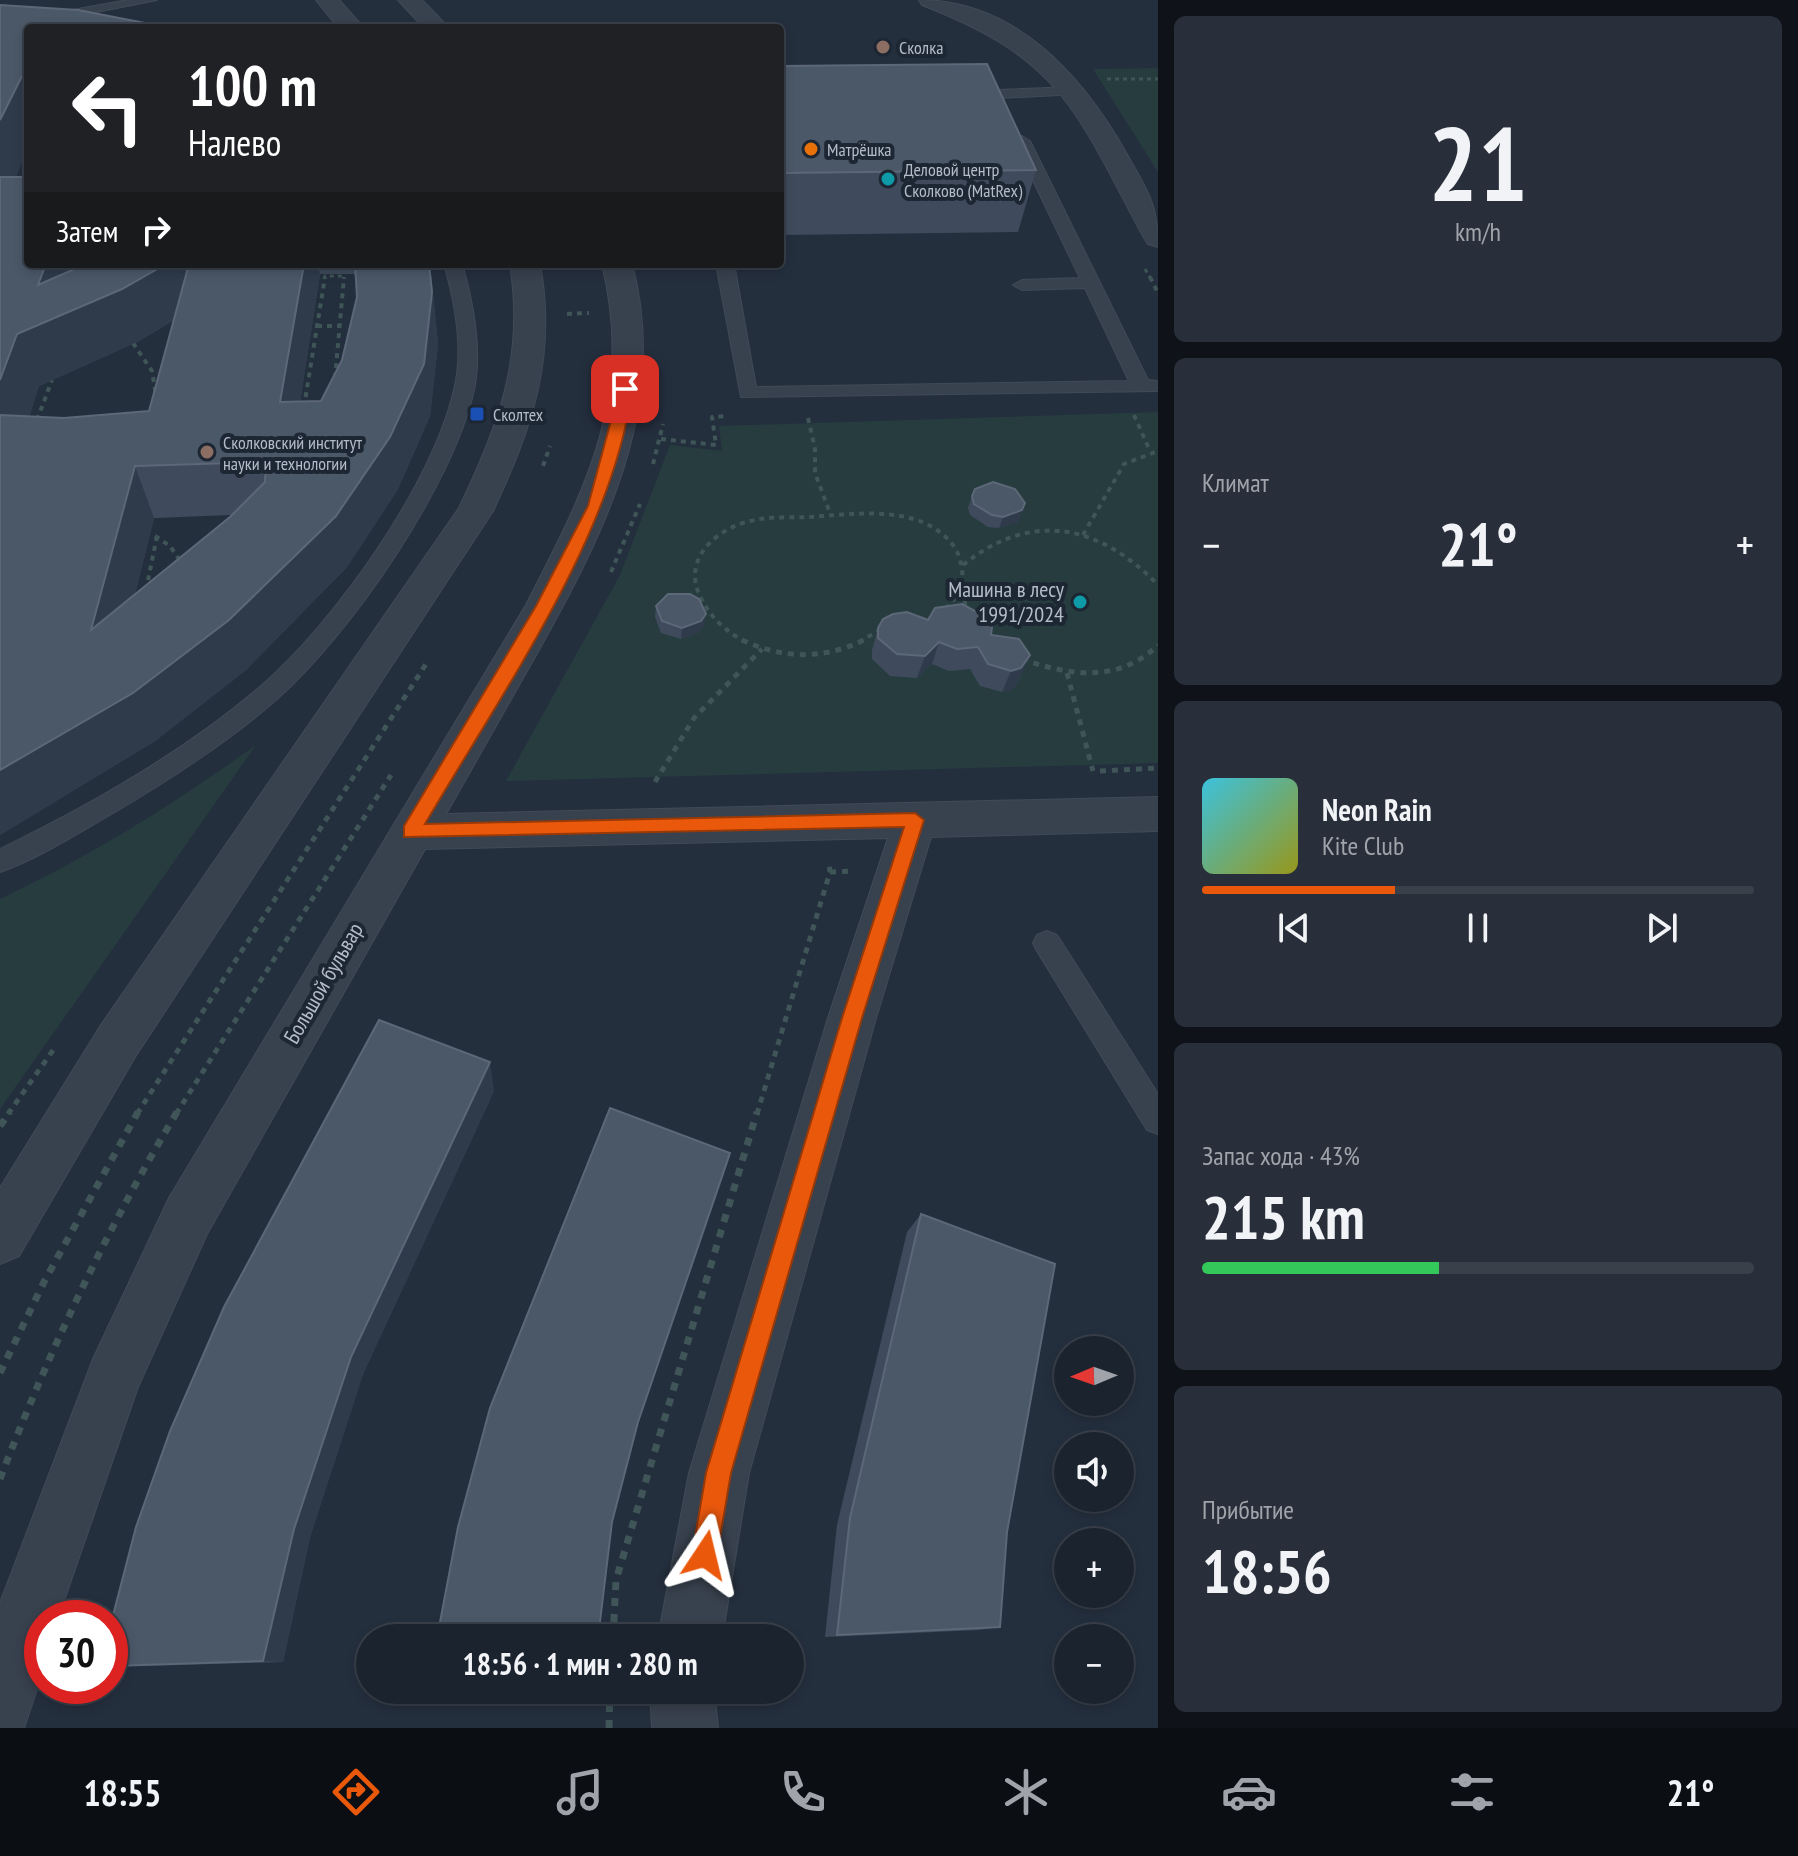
<!DOCTYPE html>
<html lang="ru">
<head>
<meta charset="utf-8">
<style>
  :root { --surface:#1b232e; --page:#282f3a; --text:#f1f3f6; --muted:#a0a4aa; --line:#39404a; --accent:#ea580c }
  body { margin:0; font-family:"PT Sans Narrow",sans-serif; background:var(--page); color:var(--text); height:100vh; display:flex; flex-direction:column; font-size:30px; white-space:nowrap }
  * { box-sizing:border-box; margin:0 }
  p { font-size:26px; color:var(--muted) }
  .icon { flex:none; width:44px; height:44px; fill:none; stroke:currentColor; stroke-width:2; stroke-linecap:round; stroke-linejoin:round }
  .map { position:relative; flex:1; overflow:hidden }
  .sheet { display:flex; flex-direction:column; gap:16px; padding:16px; background:#0f1319; width:640px }
  .sheet>* { flex:none }
  .hud { position:absolute; left:24px; top:24px; width:760px; height:244px; border-radius:8px; box-shadow:0 4px 12px #0003,0 0 0 2px var(--line); background:#202124; color:#fff; overflow:hidden }
  .needle { width:52px; rotate:268deg }
  .buttons { position:absolute; left:1054px; top:1336px; display:grid; gap:16px }
  .buttons a { display:grid; place-items:center; width:80px; height:80px; border-radius:50%; background:var(--surface); box-shadow:0 4px 12px #0003,0 0 0 2px var(--line); font-size:40px }
  .speed { position:absolute; left:24px; top:1600px; display:flex; gap:16px; font-size:40px; font-weight:700; text-align:center }
  .speed>* { display:grid; place-content:center; width:104px; height:104px; border-radius:50%; background:var(--surface); box-shadow:0 4px 12px #0003,0 0 0 2px var(--line); line-height:1 }
  .speed .limit { border:12px solid #d22; background:#fff; color:#111 }
  .pin { position:absolute; display:grid; place-items:center; width:68px; height:68px; color:#fff; margin:-34px; border-radius:16px; box-shadow:0 4px 12px #0006 }
  .me { position:absolute; width:88px; margin:-44px; rotate:10deg; stroke-linejoin:round; filter:drop-shadow(0 0 6px #0008) }
  .turn { display:flex; align-items:center; gap:28px; height:168px; padding:0 32px; font-size:36px }
  .turn .icon { width:104px; height:104px; stroke-width:2.5 }
  .turn b { display:block; font-size:56px; line-height:68px }
  .then { display:flex; align-items:center; height:76px; padding:0 32px; background:#0003; gap:16px; font-size:30px }
  .big { font-size:60px; font-weight:700; line-height:1.1 }
  .sheet .card { flex:1; display:flex; flex-direction:column; justify-content:center; gap:12px; min-width:0; padding:0 28px; border-radius:12px; background:var(--page) }
  .sheet .dial { align-items:center; gap:0 }
  .dial b { font-size:104px; line-height:1 }
  .song { display:flex; align-items:center; gap:24px }
  .cover { width:96px; height:96px; border-radius:12px; background:linear-gradient(135deg,hsl(190 70% 55%),hsl(60 70% 35%)) }
  .played { height:8px; border-radius:4px; background:linear-gradient(90deg,var(--accent) 35%,var(--line) 35%) }
  .keys { display:flex; justify-content:space-around; direction:ltr }
  .heat { display:flex; justify-content:space-between; align-items:center; font-size:44px; direction:ltr }
  .charge { height:12px; border-radius:6px; background:linear-gradient(90deg,#34c759 43%,var(--line) 0) }
  .trip { position:absolute; left:356px; top:1624px; width:448px; height:80px; border-radius:40px; background:var(--surface); box-shadow:0 4px 12px #0003,0 0 0 2px var(--line); font-weight:700; line-height:80px; text-align:center }
  .menu { display:flex; height:128px; justify-content:space-around; align-items:center; background:#0b0e12; color:var(--muted) }
  .menu .icon { width:56px; height:56px }
  .menu .active { color:var(--accent) }
  .menu b { font-size:36px; color:var(--text) }
  main { display:flex; flex:1; min-height:0 }
  .map>svg:first-child { display:block }
  .green { fill:#263c3f }
  .lines { fill:none; stroke-linecap:round; stroke-linejoin:round }
  .lane-casing { stroke:#414a57; stroke-width:2 }
  .street-casing { stroke:#414a57; stroke-width:2 }
  .path-far3 { stroke:#3f5557; stroke-width:3; stroke-dasharray:4 4; stroke-linecap:butt }
  .path-far2 { stroke:#3f5557; stroke-width:4; stroke-dasharray:5 5; stroke-linecap:butt }
  .path-far1 { stroke:#3f5557; stroke-width:5; stroke-dasharray:6 6; stroke-linecap:butt }
  .path { stroke:#3f5557; stroke-width:7; stroke-dasharray:8 8; stroke-linecap:butt }
  .lane { fill:#38414e; fill-rule:evenodd }
  .street { fill:#38414e; fill-rule:evenodd }
  .wall { fill:#3f4b5c; fill-rule:evenodd }
  .shaded-wall { fill:#2f3b4b }
  .building { fill:#4b5868; stroke:#5c6777; stroke-width:2; fill-rule:evenodd }
  .route { fill:#ea580c; stroke:#983908; stroke-width:2 }
  .education-dot { fill:#8d6e63; stroke:#1d2633; stroke-width:3 }
  .food-dot { fill:#e8710a; stroke:#1d2633; stroke-width:3 }
  .culture-dot { fill:#0f9aa8; stroke:#1d2633; stroke-width:3 }
  .transit-dot { fill:#1a4fb4; stroke:#1d2633; stroke-width:3 }
  .labels { text-anchor:middle; dominant-baseline:central; stroke-width:8; stroke-linejoin:round; paint-order:stroke }
  .far-poi-label { font-size:18px; fill:#b4bcc9; stroke:#1d2633; text-anchor:start }
  .poi-label { font-size:22px; fill:#b4bcc9; stroke:#1d2633; text-anchor:end }
  .street-label { font-size:22px; fill:#b4bcc9; stroke:#1d2633 }
</style>
</head>
<body>
<main>
<div class="map">
<svg width="1158" height="1728" viewBox="0 0 1158 1728">
  <rect width="100%" height="100%" fill="#242f3e"/>
  <!-- green -->
  <g class="green">
    <polygon points="1158,68 1158,172 1093,69"/>
    <polygon points="1158,412 1158,763 506,781 620,575 670,445 722,451 719,426"/>
    <path d="M256 745 0 1109V899C91 856 174 804 256 745Z"/>
  </g>
  <g class="lines">
    <defs>
      <g id="lane">
        <polygon points="128,0 157,0 0,31 0,23"/>
        <polygon points="1073,87 1080,91 1078,94 1000,98 993,94 1000,90"/>
        <polygon points="1022,136 1030,141 1148,380 1158,381 1158,391 741,397 716,264 734,264 756,387 1129,381 1085,288 1022,290 1013,285 1022,280 1080,278 1014,141"/>
        <path d="M444 264H462C473 302 482 350 474 390 452 487 351 633 277 699 226 744 166 782 108 816 73 836 37 859 0 872V849C91 805 184 752 261 686 335 622 432 485 454 390 464 351 455 302 444 264Z"/>
        <polygon points="1047,931 1057,935 1158,1094 1158,1134 1147,1130 1037,951 1033,943 1037,935"/>
      </g>
      <g id="street">
        <polygon points="316,0 339,0 364,28 339,28"/>
        <polygon points="398,0 422,0 449,28 424,28"/>
        <path d="M919 0C1014 0 1081 74 1125 151 1146 189 1158 202 1158 247L1148 244 1144 238C1077 113 1063 59 922 5Z"/>
        <path d="M510 264H540C557 358 532 427 493 511L135 1057 19 1256 0 1264V1188L101 1025 459 508C499 425 525 357 510 264Z"/>
        <path d="M602 264H632C670 406 604 534 536 655 506 708 476 761 446 814L1158 797V831L931 837 876 1018 749 1473 722 1638H658L689 1473 828 1018 888 838 425 849 207 1234 138 1387 58 1618H42V1674L24 1728H0V1603L93 1359 169 1198 526 605C585 490 635 398 602 264Z"/>
        <polygon points="650,1690 714,1690 718,1728 652,1728"/>
      </g>
    </defs>
    <!-- lane casing -->
    <use href="#lane" class="lane-casing"/>
    <!-- street casing -->
    <use href="#street" class="street-casing"/>
    <!-- path-far3 -->
    <g class="path-far3">
      <polyline points="1107,79 1158,79"/>
      <polyline points="20,183 28,166"/>
      <polyline points="1145,269 1151,279"/>
      <polyline points="324,279 325,276 344,276 344,279"/>
    </g>
    <!-- path-far2 -->
    <g class="path-far2">
      <polyline points="1150,277 1158,293"/>
      <polyline points="567,314 589,313"/>
      <polyline points="317,326 341,326"/>
      <polyline points="133,343 152,371 156,396"/>
      <polyline points="335,378 344,277"/>
      <polyline points="304,407 325,277"/>
      <polyline points="1134,415 1150,451"/>
      <polyline points="808,418 815,449 815,473 830,513"/>
      <polyline points="37,420 52,380"/>
      <polyline points="661,439 716,445 712,417 726,416"/>
      <polyline points="653,464 663,424"/>
      <polyline points="543,466 550,446"/>
      <polyline points="1083,535 1124,464 1158,451"/>
      <polyline points="155,536 170,546 181,562"/>
      <path d="M963 565C1031 510 1099 524 1158 585"/>
      <polyline points="611,572 640,504"/>
      <polyline points="146,590 157,536"/>
      <polyline points="946,609 960,592"/>
      <path d="M746 642C726 632 709 616 700 596 681 557 720 526 755 520 773 516 792 518 810 517 856 514 920 503 953 545 967 563 960 590 967 610"/>
      <polyline points="859,642 880,630"/>
    </g>
    <!-- path-far1 -->
    <g class="path-far1">
      <path d="M742 640C783 659 823 660 864 640"/>
      <path d="M1022 659C1070 676 1119 683 1158 645"/>
      <polyline points="1067,673 1093,771"/>
      <polyline points="1100,771 1158,768"/>
      <polyline points="655,782 694,718 762,649"/>
      <polyline points="830,872 851,871"/>
      <polyline points="8,1114 56,1046"/>
      <polyline points="137,1114 426,664"/>
      <polyline points="176,1114 391,775"/>
      <polyline points="757,1114 830,872 829,863"/>
    </g>
    <!-- path -->
    <g class="path">
      <polyline points="0,1126 10,1112"/>
      <polyline points="0,1373 45,1280 138,1112"/>
      <path d="M0 1479C49 1351 107 1229 177 1112"/>
      <polyline points="613,1638 616,1580 757,1112"/>
      <polyline points="609,1728 610,1690"/>
    </g>
    <!-- lane -->
    <use href="#lane" class="lane"/>
    <!-- street -->
    <use href="#street" class="street"/>
  </g>
  <!-- wall -->
  <g class="wall">
    <path d="M0 5 28 28 16 177 28 264H430L438 344 430 416 398 489 347 567 246 670 155 741 0 835ZM320 274H354L356 279 357 297 342 360 321 401 300 402ZM174 320 149 411 64 418 29 417 39 386 139 341ZM231 515 135 594 154 518Z"/>
    <polygon points="780,66 1036,170 1018,232 780,235"/>
    <polygon points="972,496 1018,522 999,528 988,527 970,515 968,508"/>
    <polygon points="656,606 704,625 700,632 681,639 661,633 655,617"/>
    <polygon points="928,620 991,635 1021,676 1012,690 1002,692 980,686 970,669 949,671 932,664 917,678 890,676 872,659 872,650 878,628"/>
    <polygon points="494,1091 363,1374 310,1537 283,1662 110,1667"/>
    <polygon points="921,1214 1007,1532 1000,1627 979,1630 825,1637 837,1525 907,1232"/>
  </g>
  <!-- shaded-wall -->
  <g class="shaded-wall">
    <polygon points="28,64 28,150 0,212 0,120"/>
    <polygon points="46,264 196,264 206,301 139,341 39,386 12,467 0,442 0,380 17,334"/>
    <polygon points="304,264 318,264 320,274 292,454 280,402"/>
    <polygon points="430,264 438,344 430,416 398,489 347,567 246,670 155,741 0,835 0,770 133,693"/>
    <polygon points="135,466 154,518 114,680 91,630"/>
    <polygon points="1022,510 1018,522 999,528 1003,517"/>
    <polygon points="706,614 704,625 700,632 681,639 682,628"/>
    <polygon points="939,642 932,664 917,678 925,656"/>
    <polygon points="1030,655 1021,676 1012,690 1002,692 1011,671"/>
    <polygon points="490,1062 494,1091 363,1374 310,1537 283,1662 263,1661 294,1529 351,1357"/>
    <polygon points="730,1153 724,1174 635,1433 638,1422"/>
  </g>
  <!-- building -->
  <g class="building">
    <polygon points="0,5 78,10 145,23 161,28 28,28 28,64 0,120"/>
    <polygon points="987,64 1036,170 780,173 780,66"/>
    <polygon points="0,177 28,177 28,264 46,264 38,285 86,264 166,264 122,289 17,334 0,380"/>
    <path d="M189 264H304L280 402 321 401 342 360 357 297 355 264H429L432 292 424 364 390 437 336 516 229 620 133 693 0 770V415L64 418 149 411ZM266 462 265 482 230 517 91 630 135 466Z"/>
    <polygon points="993,482 1015,489 1025,503 1022,510 1003,517 992,515 974,504 972,496 975,489"/>
    <polygon points="668,594 690,594 699,599 706,614 701,621 682,628 662,621 656,606"/>
    <polygon points="962,604 986,617 992,627 991,635 1019,639 1030,655 1021,668 1011,671 988,664 978,647 957,649 939,642 925,656 897,654 878,638 878,628 883,619 893,614 907,612 928,620 935,608"/>
    <polygon points="379,1020 490,1062 351,1357 294,1529 263,1661 110,1666 110,1627 136,1527 170,1431 224,1307"/>
    <polygon points="610,1108 730,1153 638,1422 612,1522 598,1638 437,1638 458,1527 490,1408"/>
    <polygon points="921,1214 1055,1264 1007,1532 1000,1627 837,1635 850,1518"/>
  </g>
  <!-- route -->
  <path class="route" d="M620 387 632 389C614 536 499 697 425 824L915 813 924 820 862 1018 731 1473 717 1555 714 1564 705 1568 696 1564 692 1555 706 1473 842 1018 904 827 404 837V826L536 606 588 506Z"/>
  <!-- markers -->
  <g class="education-dot">
    <circle cx="883" cy="47" r="8"/>
    <circle cx="207" cy="452" r="8"/>
  </g>
  <circle class="food-dot" cx="811" cy="149" r="8"/>
  <g class="culture-dot">
    <circle cx="888" cy="179" r="8"/>
    <circle cx="1080" cy="602" r="8"/>
  </g>
  <rect class="transit-dot" x="469" y="406" width="16" height="16" rx="4"/>
  <g class="labels">
    <!-- far-poi labels -->
    <g class="far-poi-label">
      <text x="899" y="47">Сколка</text>
      <text x="827" y="149">Матрёшка</text>
      <text x="904" y="169">Деловой центр<tspan x="904" dy="21">Сколково (MatRex)</tspan></text>
      <text x="493" y="414">Сколтех</text>
      <text x="223" y="442">Сколковский институт<tspan x="223" dy="21">науки и технологии</tspan></text>
    </g>
    <!-- poi labels -->
    <g class="poi-label">
      <text x="1064" y="589">Машина в лесу<tspan x="1064" dy="25">1991/2024</tspan></text>
    </g>
    <!-- street labels -->
    <g class="street-label">
      <text transform="translate(323 983) rotate(-60)">Большой бульвар</text>
    </g>
  </g>
</svg>
<div class="buttons">
<a><svg class="needle" viewBox="-14 -14 28 28"><path d="M0-13l5 13h-10z" fill="#e53935"/><path d="M0 13l5-13h-10z" fill="#a0a4aa"/></svg></a>
<a><svg class="icon" aria-label="sound" viewBox="0 0 24 24"><path d="M4 9h4l5-4v14l-5-4H4zM17 9q2 3 0 6"/></svg></a>
<a>+</a>
<a>−</a>
</div>
<div class="speed"><div class="limit">30</div></div>
<div class="pin" style="left:625px;top:389px;background:#d93025"><svg class="icon" aria-label="arrive" viewBox="0 0 24 24"><path d="M6 21V4h12l-3 4 3 4H6"/></svg></div>
<svg class="me" style="left:705px;top:1555px" viewBox="-20 -20 40 40"><path d="M0-17L14 15 0 8-14 15z" fill="#ea580c" stroke="#fff" stroke-width="4"/></svg>
<div class="trip">18:56 · 1 мин · 280 m</div>
<div class="hud">
<div class="turn"><svg class="icon" aria-label="left" viewBox="0 0 24 24"><path d="M17 20v-9H6M10 6l-5 5 5 5"/></svg><div><b>100 m</b>Налево</div></div>
<div class="then">Затем<svg class="icon" aria-label="right" viewBox="0 0 24 24"><path d="M7 20v-9h11M14 6l5 5-5 5"/></svg></div>
</div>
</div>
<section class="sheet">
<div class="card dial"><b>21</b><p>km/h</p></div>
<div class="card"><p>Климат</p>
<div class="heat"><a>−</a><b class="big">21°</b><a>+</a></div>
</div>
<div class="card">
<div class="song"><i class="cover"></i><div><b>Neon Rain</b><p>Kite Club</p></div></div>
<div class="played"></div>
<div class="keys"><svg class="icon" aria-label="previous" viewBox="0 0 24 24"><path d="M18 5L8 12l10 7zM5 5v14"/></svg><svg class="icon" aria-label="pause" viewBox="0 0 24 24"><path d="M8 5v14M16 5v14"/></svg><svg class="icon" aria-label="next" viewBox="0 0 24 24"><path d="M6 5l10 7-10 7zM19 5v14"/></svg></div>
</div>
<div class="card"><p>Запас хода · 43%</p><b class="big">215 km</b><div class="charge"></div></div>
<div class="card"><p>Прибытие</p><b class="big">18:56</b></div>
</section>
</main>
<nav class="menu">
<b>18:55</b>
<svg class="icon active" aria-label="directions" viewBox="0 0 24 24"><path d="M12 3l9 9-9 9-9-9zM9 14v-3h6M13 9l2 2-2 2"/></svg>
<svg class="icon" aria-label="music" viewBox="0 0 24 24"><path d="M9 18V5l10-2v13"/><circle cx="6" cy="18" r="3"/><circle cx="16" cy="16" r="3"/></svg>
<svg class="icon" aria-label="phone" viewBox="0 0 24 24"><path d="M5 4h4l2 5-3 2q2 4 5 5l2-3 5 2v4C11 20 4 13 5 4z"/></svg>
<svg class="icon" aria-label="climate" viewBox="0 0 24 24"><path d="M12 3v18M4 7l16 10M4 17L20 7"/></svg>
<svg class="icon" aria-label="car" viewBox="0 0 24 24"><path d="M5 17H2v-5l4-1 3-4h7l3 4 3 1v5h-3M9 17h6M6 11h13"/><circle cx="7" cy="17" r="2"/><circle cx="17" cy="17" r="2"/></svg>
<svg class="icon" aria-label="filters" viewBox="0 0 24 24"><path d="M4 7h16M4 17h16"/><circle cx="9" cy="7" r="2"/><circle cx="15" cy="17" r="2"/></svg>
<b>21°</b>
</nav>
</body>
</html>
